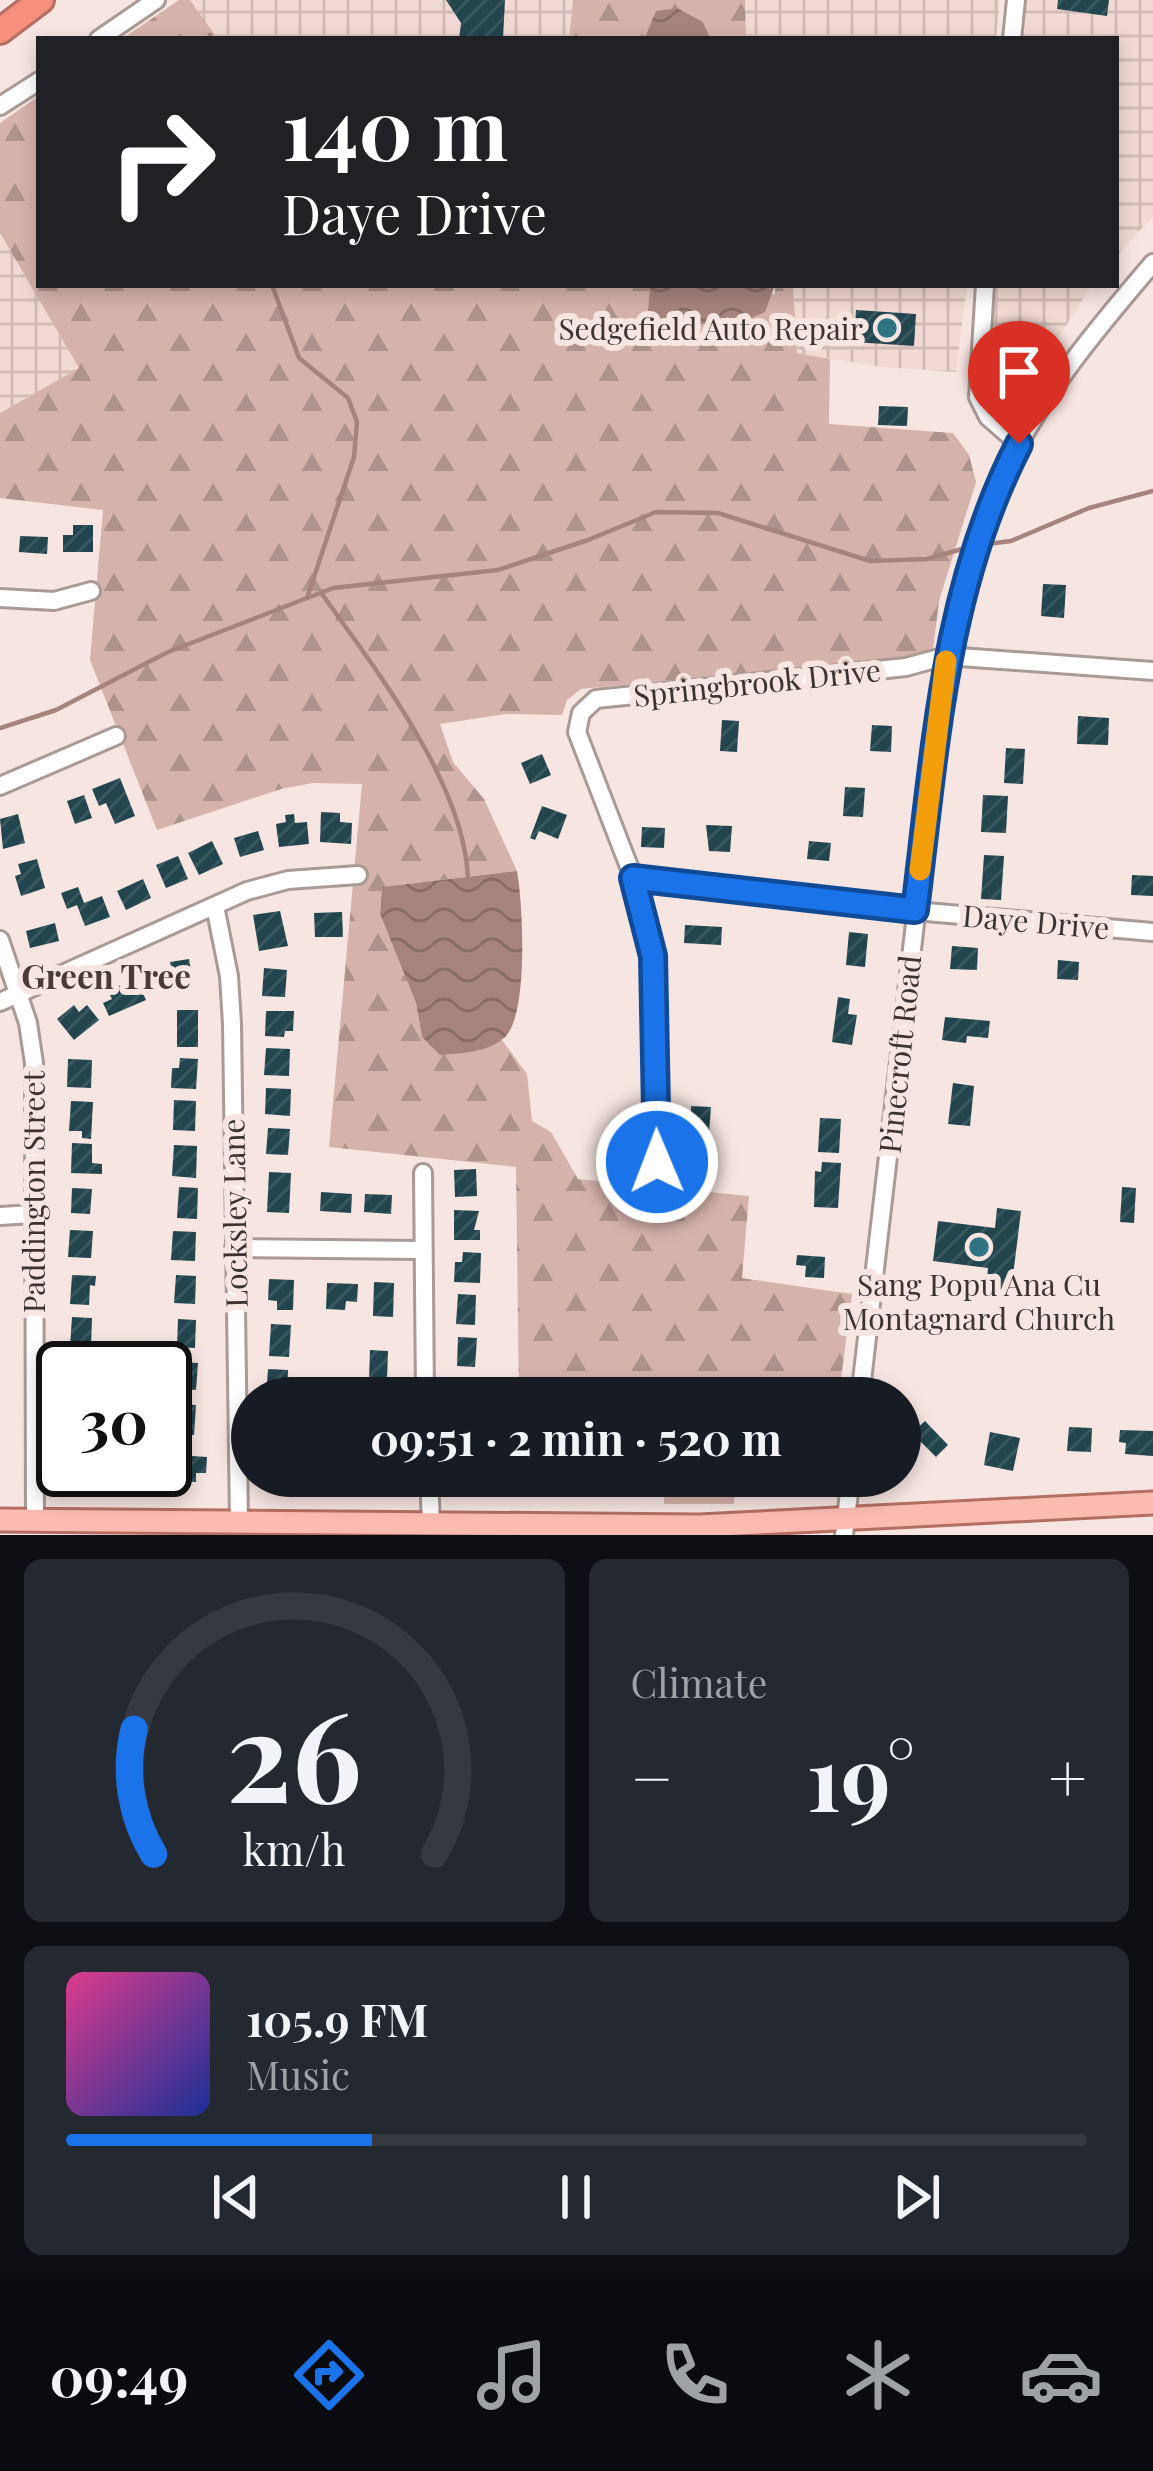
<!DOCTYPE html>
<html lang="en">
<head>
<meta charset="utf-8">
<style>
  :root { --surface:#171b24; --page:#242831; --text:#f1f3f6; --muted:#9ea1a6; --line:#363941; --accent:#1a73e8 }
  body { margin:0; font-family:"Playfair Display",serif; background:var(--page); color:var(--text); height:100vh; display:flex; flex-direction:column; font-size:45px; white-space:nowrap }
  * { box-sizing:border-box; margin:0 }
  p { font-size:39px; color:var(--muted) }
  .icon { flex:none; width:66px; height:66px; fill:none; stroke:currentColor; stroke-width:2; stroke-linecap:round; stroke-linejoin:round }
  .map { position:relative; height:1535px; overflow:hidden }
  .sheet { display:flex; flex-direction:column; gap:24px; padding:24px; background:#0d0f14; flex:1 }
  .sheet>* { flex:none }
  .top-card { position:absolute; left:36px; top:36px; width:1083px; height:252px; border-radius:0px; box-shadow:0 6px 18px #0003; background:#202124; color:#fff; overflow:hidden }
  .speed { position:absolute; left:36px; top:1341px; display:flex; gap:24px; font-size:60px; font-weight:700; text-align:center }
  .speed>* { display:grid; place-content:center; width:156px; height:156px; border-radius:50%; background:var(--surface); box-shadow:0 6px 18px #0003; line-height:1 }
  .speed .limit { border:6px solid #111; border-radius:18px; background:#fff; color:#111 }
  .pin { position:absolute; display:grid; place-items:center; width:102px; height:102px; color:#fff; margin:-123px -51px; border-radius:50% 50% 50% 0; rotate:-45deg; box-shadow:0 0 12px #0007 }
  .pin .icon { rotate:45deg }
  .me { position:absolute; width:132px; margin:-66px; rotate:359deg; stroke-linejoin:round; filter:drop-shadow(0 0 9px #0008) }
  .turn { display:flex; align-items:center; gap:42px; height:252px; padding:0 48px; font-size:54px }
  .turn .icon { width:156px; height:156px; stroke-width:2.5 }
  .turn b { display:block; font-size:84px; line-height:102px }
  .big { font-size:90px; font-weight:700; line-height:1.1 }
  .sheet .card { flex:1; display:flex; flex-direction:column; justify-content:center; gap:18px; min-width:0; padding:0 42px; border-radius:18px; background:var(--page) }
  .sheet .dial { align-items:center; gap:0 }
  .dial svg { height:312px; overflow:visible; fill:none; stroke:var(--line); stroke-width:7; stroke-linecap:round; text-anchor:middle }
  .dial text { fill:var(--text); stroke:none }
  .song { display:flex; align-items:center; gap:36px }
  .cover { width:144px; height:144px; border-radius:18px; background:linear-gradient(135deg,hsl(330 70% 55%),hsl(230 70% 35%)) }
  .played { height:12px; border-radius:6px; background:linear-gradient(90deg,var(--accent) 30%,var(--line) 30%) }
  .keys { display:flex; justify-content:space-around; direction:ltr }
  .heat { display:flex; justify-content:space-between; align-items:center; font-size:66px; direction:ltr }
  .sheet .tiles { flex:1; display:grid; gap:24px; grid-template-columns:1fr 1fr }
  .card:last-child { grid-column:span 2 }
  .trip { position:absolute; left:231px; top:1377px; width:690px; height:120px; border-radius:60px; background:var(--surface); box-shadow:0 6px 18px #0003; font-weight:700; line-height:120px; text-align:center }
  .tabs { display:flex; height:192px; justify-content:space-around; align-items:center; background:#090b0e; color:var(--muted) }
  .tabs .icon { width:84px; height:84px }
  .tabs .active { color:var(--accent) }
  .tabs b { font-size:54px; color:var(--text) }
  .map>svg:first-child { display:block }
  .industrial { fill:url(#industrial-grid) }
  .forest { fill:url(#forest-firs) }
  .water { fill:url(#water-waves) }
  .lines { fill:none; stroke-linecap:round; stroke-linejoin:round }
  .stream { stroke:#a6847d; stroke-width:4.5 }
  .building { fill:url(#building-hatch) }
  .minor-casing { stroke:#aa9a96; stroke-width:22 }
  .major-casing { stroke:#b46f62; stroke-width:27 }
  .highway-casing { stroke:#b46f62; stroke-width:30 }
  .minor { stroke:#fff; stroke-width:16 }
  .major { stroke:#fabcb0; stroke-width:21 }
  .highway { stroke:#f6907c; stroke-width:24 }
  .route-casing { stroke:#114b97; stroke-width:30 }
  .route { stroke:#1a73e8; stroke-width:21 }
  .slow { stroke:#f59e0b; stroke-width:21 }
  .poi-dot { fill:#307484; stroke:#f6e5e1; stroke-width:4.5 }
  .labels { text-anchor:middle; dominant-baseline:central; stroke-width:12; stroke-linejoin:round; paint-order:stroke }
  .poi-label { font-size:30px; fill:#3a3331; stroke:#f6e5e1; text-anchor:end }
  .street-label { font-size:30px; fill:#3a3331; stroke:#f6e5e1 }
  .neighbourhood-label { font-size:33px; font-weight:bold; fill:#483a37; stroke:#f6e5e1 }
</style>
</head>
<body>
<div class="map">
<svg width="1153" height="1535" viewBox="0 0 1153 1535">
  <defs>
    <pattern id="industrial-grid" width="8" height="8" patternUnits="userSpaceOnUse" patternTransform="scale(3)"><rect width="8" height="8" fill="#f3d9d3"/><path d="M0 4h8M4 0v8" fill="none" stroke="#d1bbb6"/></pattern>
    <pattern id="forest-firs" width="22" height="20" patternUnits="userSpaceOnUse" patternTransform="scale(3)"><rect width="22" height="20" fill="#d5b3ab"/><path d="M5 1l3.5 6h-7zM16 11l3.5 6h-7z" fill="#ae928c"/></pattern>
    <pattern id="water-waves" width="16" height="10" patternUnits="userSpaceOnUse" patternTransform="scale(3)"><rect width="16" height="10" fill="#a6847d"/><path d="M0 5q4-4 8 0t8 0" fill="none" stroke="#886d67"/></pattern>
    <pattern id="building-hatch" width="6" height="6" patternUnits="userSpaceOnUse" patternTransform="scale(3)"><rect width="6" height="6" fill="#22454e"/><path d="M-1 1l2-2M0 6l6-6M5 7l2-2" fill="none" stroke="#3a585f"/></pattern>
  </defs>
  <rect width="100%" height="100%" fill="#f6e5e1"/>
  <!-- industrial -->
  <g class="industrial">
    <polygon points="190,0 573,0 569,39 218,39"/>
    <polygon points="745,0 1000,0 996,39 746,39"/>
    <polygon points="1026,0 1153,0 1153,216 1116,257 1116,39 1022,39"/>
    <polygon points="0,233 79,368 0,413"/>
    <polygon points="793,285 967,285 956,372 882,367 797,353"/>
    <polygon points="996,285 1092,285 1027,386 1012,395 996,394 990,380"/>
  </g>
  <!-- forest -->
  <g class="forest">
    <polygon points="179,0 190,0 218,39 122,39"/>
    <polygon points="573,0 745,0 746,39 711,39 703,22 656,11 644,39 569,39"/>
    <polygon points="39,96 39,285 650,285 649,310 775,294 775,285 793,285 797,353 830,359 829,424 953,433 969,455 976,482 939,601 933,649 907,657 581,689 567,700 562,715 506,714 440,724 453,762 484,799 517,871 382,887 380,914 416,1003 422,1037 477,1051 502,1040 527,1074 532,1121 551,1132 578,1179 749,1196 742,1278 852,1294 840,1387 765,1379 749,1398 519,1398 516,1167 329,1147 362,784 313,783 281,789 157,830 90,660 103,510 0,498 0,413 79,368 0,233 0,123"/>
    <polygon points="664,1476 735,1476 734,1504 664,1504"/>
  </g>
  <!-- water -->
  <g class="water">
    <polygon points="677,8 703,22 711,39 644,39 656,11"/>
    <path d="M650 285H775L765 312C733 329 693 324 658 321L648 311Z"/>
    <path d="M517 871C523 903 529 1017 504 1038 486 1053 462 1053 440 1055L422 1037 416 1003 380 914 382 887Z"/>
  </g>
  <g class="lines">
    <!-- stream -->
    <g class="stream">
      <polyline points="209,39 210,35"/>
      <polyline points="272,285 299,358 348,398 357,422 354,457 307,598"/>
      <polyline points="980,545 1011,541 1089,508 1153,491"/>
      <path d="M322 594C376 670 465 784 468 879"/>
      <polyline points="0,728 56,710 168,652 333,588 498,570 588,540 656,512 718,513 870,561 927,559 969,547"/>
    </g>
  </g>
  <!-- building -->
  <g class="building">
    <polygon points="446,0 505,0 503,39 459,39 461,23"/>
    <polygon points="1058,0 1109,0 1107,16 1057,9"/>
    <polygon points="856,310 916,314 914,346 854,342"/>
    <polygon points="879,406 908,407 907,426 878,425"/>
    <polygon points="73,525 93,525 93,552 63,552 63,535 73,535"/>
    <polygon points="20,536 48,537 47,554 19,552"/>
    <polygon points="1043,584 1066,585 1064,618 1041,616"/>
    <polygon points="1078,716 1109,718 1108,745 1077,744"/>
    <polygon points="722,720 739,721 737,752 720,751"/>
    <polygon points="872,725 892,726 891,752 870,751"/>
    <polygon points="1006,748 1025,749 1023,784 1004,783"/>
    <polygon points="542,754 551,775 530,784 521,763"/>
    <polygon points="120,778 135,816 115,824 106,803 99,806 92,789"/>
    <polygon points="845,787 865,788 863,817 843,816"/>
    <polygon points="84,795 92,818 75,824 67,801"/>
    <polygon points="983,795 1008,796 1006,833 981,832"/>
    <polygon points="542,806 567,815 558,839 539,831 535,840 530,838"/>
    <polygon points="321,812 340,813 340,822 352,823 351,844 320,842"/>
    <polygon points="18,814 25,843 3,849 0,819"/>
    <polygon points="294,814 295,823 307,822 309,844 279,847 276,824 286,822 285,815"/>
    <polygon points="706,825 732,826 730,852 709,851"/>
    <polygon points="642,827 665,828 664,848 641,847"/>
    <polygon points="258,831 264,850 240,857 234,838"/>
    <polygon points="212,841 223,864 199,875 188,853"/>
    <polygon points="809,841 831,843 829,861 807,859"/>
    <polygon points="984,855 1004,856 1001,900 981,899"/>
    <polygon points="178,856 188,879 166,888 156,865"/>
    <polygon points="37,859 45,888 21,896 15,876 21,874 18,864"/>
    <polygon points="1132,875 1153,876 1153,896 1131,895"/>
    <polygon points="143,879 151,898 126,910 117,891"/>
    <polygon points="78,887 84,903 102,896 110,917 85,926 77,905 67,909 61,893"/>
    <polygon points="280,911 288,946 259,951 253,915"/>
    <polygon points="342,912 343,937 315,937 314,913"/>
    <polygon points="55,923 59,941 30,948 26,931"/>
    <polygon points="685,925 722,927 721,945 684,943"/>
    <polygon points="849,932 868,934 865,967 846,965"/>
    <polygon points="952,946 978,948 977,970 950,969"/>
    <polygon points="189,959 194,988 175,992 170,962"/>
    <polygon points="1058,960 1079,962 1078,980 1057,979"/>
    <polygon points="264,968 287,970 285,997 262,996"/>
    <polygon points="136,978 146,1000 109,1016 103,1003 112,999 108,991"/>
    <polygon points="838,997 850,999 848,1014 857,1015 852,1045 832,1042"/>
    <polygon points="74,1005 79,1012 87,1005 99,1020 74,1040 57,1019"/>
    <rect x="177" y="1010" width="21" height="37"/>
    <polygon points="266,1011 294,1011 293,1031 285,1031 284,1037 265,1036"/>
    <polygon points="945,1017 990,1021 988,1038 967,1036 966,1043 942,1040"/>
    <polygon points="266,1048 290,1049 289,1076 264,1075"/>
    <polygon points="180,1058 198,1059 196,1089 171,1088 172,1068 179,1068"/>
    <polygon points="68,1059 92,1060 91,1088 67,1087"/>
    <polygon points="953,1083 974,1086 970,1126 948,1124"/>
    <polygon points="266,1088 291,1089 290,1116 265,1114"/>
    <polygon points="174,1100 196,1101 195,1131 173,1130"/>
    <polygon points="71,1101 93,1102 91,1139 82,1138 82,1131 69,1131"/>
    <polygon points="691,1106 711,1107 709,1133 690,1132"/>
    <polygon points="820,1118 841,1119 839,1153 818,1152"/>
    <polygon points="268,1128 290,1129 288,1155 266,1154"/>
    <polygon points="72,1143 92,1144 92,1163 102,1164 102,1174 71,1173"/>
    <polygon points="174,1145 197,1146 196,1178 172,1176"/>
    <polygon points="698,1157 716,1158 714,1178 687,1177 688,1166 697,1166"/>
    <polygon points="822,1162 841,1163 838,1208 814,1207 815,1171 821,1172"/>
    <polygon points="476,1169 477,1196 455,1197 454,1170"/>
    <polygon points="269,1172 291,1173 289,1213 267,1212"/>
    <polygon points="179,1187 198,1188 197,1219 177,1218"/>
    <polygon points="1122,1187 1136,1188 1134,1223 1120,1222"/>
    <polygon points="72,1188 92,1189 90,1214 71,1213"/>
    <polygon points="321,1192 352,1194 351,1213 320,1211"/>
    <polygon points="365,1194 392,1195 391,1214 364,1212"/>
    <polygon points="997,1208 1021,1211 1011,1292 986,1289 988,1268 933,1261 938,1221 995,1228"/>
    <polygon points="454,1210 479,1211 474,1230 480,1230 480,1240 454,1240"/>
    <polygon points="70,1230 93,1231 91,1258 68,1257"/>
    <polygon points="173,1231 196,1232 195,1261 171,1260"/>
    <polygon points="463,1252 481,1253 480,1283 454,1282 455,1262 462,1262"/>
    <polygon points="797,1255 825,1257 824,1278 805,1277 806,1266 796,1265"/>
    <polygon points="72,1275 96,1276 95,1286 90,1285 89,1305 70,1304"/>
    <polygon points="176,1275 196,1276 195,1304 174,1303"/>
    <polygon points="269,1279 294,1280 293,1310 277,1310 277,1301 268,1300"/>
    <polygon points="374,1282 394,1283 393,1317 373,1316"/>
    <polygon points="327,1283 358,1284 357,1302 346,1301 345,1310 326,1309"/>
    <polygon points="458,1294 476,1295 475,1325 456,1324"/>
    <polygon points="72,1317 92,1318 91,1348 70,1347"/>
    <polygon points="178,1319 196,1320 195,1348 177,1347"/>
    <polygon points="271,1324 291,1325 289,1357 269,1356"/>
    <polygon points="458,1337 477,1338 475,1367 457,1366"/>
    <polygon points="370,1350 388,1351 387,1380 369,1380"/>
    <polygon points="180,1362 198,1363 196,1390 178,1389"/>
    <polygon points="268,1369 288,1370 287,1398 266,1398"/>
    <polygon points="177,1404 196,1405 194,1435 175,1434"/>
    <polygon points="925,1421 948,1445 936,1457 912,1433"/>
    <polygon points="1069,1427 1092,1428 1091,1452 1067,1451"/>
    <polygon points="1120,1430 1153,1431 1153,1456 1125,1454 1126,1443 1119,1442"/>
    <polygon points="990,1432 1020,1438 1013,1471 984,1465"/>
    <polygon points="177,1455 207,1457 206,1473 196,1473 196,1482 176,1481"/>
    <polygon points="126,1470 160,1470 159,1486 125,1485"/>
  </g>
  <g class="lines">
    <defs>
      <g id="minor">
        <polyline points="99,39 156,0"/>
        <polyline points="1012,39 1016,0"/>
        <polyline points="0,106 39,81"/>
        <polyline points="985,285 978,397 988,417 1019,444"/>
        <polyline points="0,598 54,601 91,591"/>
        <polyline points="0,786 116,736"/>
        <polyline points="633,877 915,911 1153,932"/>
        <polyline points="215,906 229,976 232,1024 239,1522"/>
        <polyline points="0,940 28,1023 34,1063 35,1521"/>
        <polyline points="0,1002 247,891 288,880 358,875"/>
        <polyline points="657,1162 653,956 633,877 577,732 581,713 596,699 906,667 946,656 1153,671"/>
        <polyline points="423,1173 425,1398"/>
        <polyline points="0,1216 33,1214"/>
        <polyline points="234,1248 421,1250"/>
        <path d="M860 1398 946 656C963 592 978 528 1006 469 1042 394 1099 326 1153 263"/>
        <polyline points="429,1476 431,1524"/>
        <polyline points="844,1535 851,1476"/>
      </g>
      <polyline id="major" points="0,1520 699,1526 1153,1503"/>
      <polyline id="highway" points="0,31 41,0"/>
    </defs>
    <!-- minor casing -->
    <use href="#minor" class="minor-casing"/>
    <!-- major casing -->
    <use href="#major" class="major-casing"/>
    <!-- highway casing -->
    <use href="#highway" class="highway-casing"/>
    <!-- minor -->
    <use href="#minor" class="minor"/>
    <!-- major -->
    <use href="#major" class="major"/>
    <!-- highway -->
    <use href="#highway" class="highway"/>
  </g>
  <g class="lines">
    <defs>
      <path id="route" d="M657 1162 653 956 633 878 915 910C935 751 944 589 1019 444"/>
    </defs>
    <!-- route casing -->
    <use href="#route" class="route-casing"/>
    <!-- route -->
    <use href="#route" class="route"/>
    <!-- slow -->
    <polyline class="slow" points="920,870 946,661"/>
  </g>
  <!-- markers -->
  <g class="poi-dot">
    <circle cx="887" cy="328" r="12"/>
    <circle cx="979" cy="1247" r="12"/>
  </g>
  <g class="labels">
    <!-- poi labels -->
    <g class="poi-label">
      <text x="863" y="328">Sedgefield Auto Repair</text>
      <text x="979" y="1284" text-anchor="middle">Sang Popu Ana Cu<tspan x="979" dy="34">Montagnard Church</tspan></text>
    </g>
    <!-- street labels -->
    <g class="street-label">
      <text transform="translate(757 682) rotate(-6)">Springbrook Drive</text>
      <text transform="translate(1036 921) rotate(5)">Daye Drive</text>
      <text transform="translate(899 1054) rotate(-84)">Pinecroft Road</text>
      <text transform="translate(33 1192) rotate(-90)">Paddington Street</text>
      <text transform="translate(234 1213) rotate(-91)">Locksley Lane</text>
    </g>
    <!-- neighbourhood labels -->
    <g class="neighbourhood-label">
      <text x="106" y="975">Green Tree</text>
    </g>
  </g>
</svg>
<div class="speed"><div class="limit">30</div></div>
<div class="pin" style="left:1019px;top:444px;background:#d93025"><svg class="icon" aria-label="arrive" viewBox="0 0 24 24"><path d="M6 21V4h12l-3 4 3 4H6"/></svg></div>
<svg class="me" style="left:657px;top:1162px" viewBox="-20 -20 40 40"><circle r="17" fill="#1a73e8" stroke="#fff" stroke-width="3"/><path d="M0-11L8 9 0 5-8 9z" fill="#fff"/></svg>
<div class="trip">09:51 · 2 min · 520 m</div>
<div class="top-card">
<div class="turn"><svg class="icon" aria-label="right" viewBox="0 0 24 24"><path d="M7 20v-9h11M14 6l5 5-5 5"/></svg><div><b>140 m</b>Daye Drive</div></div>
</div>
</div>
<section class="sheet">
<div class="tiles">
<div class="card dial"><svg viewBox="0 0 100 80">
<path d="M14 69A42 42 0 1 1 86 69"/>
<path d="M14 69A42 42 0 0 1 9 37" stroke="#1a73e8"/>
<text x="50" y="56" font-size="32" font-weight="700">26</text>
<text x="50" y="72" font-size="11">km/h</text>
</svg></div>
<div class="card"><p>Climate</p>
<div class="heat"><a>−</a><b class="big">19°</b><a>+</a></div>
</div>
<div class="card">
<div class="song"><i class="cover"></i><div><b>105.9 FM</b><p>Music</p></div></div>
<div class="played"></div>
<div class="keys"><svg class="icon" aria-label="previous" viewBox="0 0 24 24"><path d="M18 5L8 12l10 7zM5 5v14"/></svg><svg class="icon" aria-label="pause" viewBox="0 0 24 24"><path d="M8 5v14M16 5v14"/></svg><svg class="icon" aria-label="next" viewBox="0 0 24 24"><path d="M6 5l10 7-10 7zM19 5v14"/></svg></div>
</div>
</div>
</section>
<nav class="tabs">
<b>09:49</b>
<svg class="icon active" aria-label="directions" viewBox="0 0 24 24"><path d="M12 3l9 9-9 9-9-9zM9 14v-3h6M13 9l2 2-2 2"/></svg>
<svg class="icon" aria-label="music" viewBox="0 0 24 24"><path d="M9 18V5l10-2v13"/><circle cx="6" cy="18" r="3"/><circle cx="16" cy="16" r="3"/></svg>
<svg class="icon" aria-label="phone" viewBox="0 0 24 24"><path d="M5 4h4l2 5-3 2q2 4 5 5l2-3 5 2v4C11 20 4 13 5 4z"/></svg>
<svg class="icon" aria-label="climate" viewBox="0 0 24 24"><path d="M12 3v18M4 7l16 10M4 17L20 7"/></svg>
<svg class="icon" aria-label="car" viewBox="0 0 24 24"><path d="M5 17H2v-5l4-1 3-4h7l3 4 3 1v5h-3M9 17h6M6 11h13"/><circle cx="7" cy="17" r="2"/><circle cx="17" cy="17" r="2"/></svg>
</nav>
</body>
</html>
